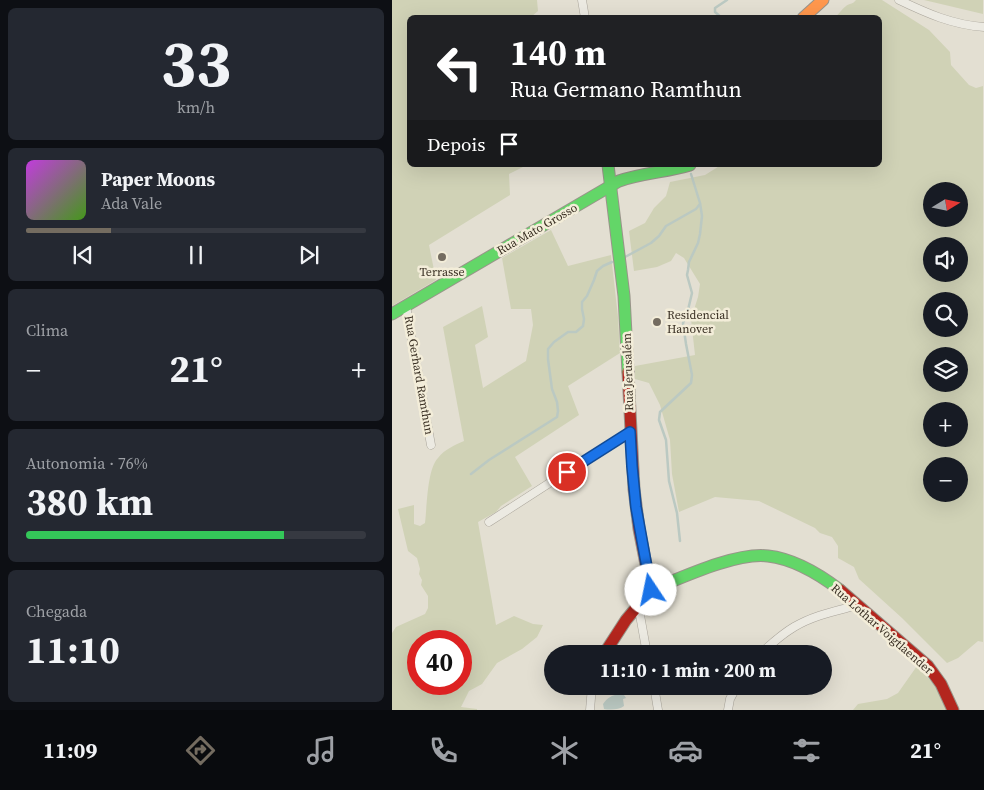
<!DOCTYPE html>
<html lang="pt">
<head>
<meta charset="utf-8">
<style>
  :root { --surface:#171b24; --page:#242831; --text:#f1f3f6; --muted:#9ea1a6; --line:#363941; --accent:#746c60 }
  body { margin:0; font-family:"Source Serif 4",serif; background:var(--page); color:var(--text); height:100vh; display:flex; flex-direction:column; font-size:19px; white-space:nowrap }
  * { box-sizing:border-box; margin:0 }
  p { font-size:16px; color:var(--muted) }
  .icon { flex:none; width:28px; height:28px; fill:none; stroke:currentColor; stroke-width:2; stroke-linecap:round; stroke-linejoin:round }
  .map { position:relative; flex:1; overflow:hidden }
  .panel { display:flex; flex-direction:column; gap:8px; padding:8px; background:#0d0f14; width:392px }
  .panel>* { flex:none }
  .guide { position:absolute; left:15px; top:15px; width:475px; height:152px; border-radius:8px; box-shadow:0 5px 20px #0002; background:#202124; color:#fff; overflow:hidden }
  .needle { width:32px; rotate:80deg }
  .buttons { position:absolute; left:531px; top:182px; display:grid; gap:10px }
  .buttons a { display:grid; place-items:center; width:45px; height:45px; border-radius:50%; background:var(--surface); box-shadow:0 5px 20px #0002; font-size:25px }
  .speed { position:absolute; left:15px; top:630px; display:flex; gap:10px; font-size:25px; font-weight:700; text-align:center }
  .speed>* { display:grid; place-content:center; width:65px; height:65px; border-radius:50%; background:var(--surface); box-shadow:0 5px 20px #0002; line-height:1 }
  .speed .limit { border:8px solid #d22; background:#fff; color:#111 }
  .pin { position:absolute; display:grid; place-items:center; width:42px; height:42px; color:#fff; margin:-21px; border:2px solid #fff; border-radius:50%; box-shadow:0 1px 5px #0007 }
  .me { position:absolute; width:55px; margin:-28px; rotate:349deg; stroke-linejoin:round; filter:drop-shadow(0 0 4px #0008) }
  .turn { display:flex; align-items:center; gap:18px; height:105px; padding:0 20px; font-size:22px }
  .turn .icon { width:65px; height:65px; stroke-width:2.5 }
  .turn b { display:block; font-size:35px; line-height:42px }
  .then { display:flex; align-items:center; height:48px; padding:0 20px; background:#0003; gap:10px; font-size:19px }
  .big { font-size:38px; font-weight:700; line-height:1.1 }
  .panel .widget { flex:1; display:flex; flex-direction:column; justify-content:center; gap:8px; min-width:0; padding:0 18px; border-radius:8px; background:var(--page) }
  .panel .dial { align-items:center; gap:0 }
  .dial b { font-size:65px; line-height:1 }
  .song { display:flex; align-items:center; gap:15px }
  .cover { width:60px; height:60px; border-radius:8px; background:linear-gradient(135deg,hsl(290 70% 55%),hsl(100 70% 35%)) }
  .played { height:5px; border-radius:2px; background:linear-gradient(90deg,var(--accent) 25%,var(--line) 25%) }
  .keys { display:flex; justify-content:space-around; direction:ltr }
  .heat { display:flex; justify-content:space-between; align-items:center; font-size:28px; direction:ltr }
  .charge { height:8px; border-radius:4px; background:linear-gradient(90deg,#34c759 76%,var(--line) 0) }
  .trip { position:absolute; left:152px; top:645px; width:288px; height:50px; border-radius:25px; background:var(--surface); box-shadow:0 5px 20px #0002; font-weight:700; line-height:50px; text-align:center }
  .tabs { display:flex; height:80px; justify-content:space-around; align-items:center; background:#090b0e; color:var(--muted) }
  .tabs .icon { width:35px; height:35px }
  .tabs .active { color:var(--accent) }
  .tabs b { font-size:22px; color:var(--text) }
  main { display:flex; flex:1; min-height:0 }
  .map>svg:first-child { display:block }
  .green { fill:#d0d2b6; fill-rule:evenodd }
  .water { fill:#bbc9c2 }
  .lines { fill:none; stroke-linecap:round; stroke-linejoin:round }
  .stream { stroke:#bbc9c2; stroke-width:2.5 }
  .street-casing { stroke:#a9a49a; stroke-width:9 }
  .fast-casing { stroke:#99948a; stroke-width:13 }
  .slow-casing { stroke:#99948a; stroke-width:13 }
  .jam-casing { stroke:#99948a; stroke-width:13 }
  .street { stroke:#eceae2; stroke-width:8 }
  .fast { stroke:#63d668; stroke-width:11 }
  .slow { stroke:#ff974d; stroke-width:11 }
  .jam { stroke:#b3261e; stroke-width:11 }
  .route-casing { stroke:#114b97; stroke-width:12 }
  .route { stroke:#1a73e8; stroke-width:9 }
  .poi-dot { fill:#746c60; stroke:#f3edd9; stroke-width:2 }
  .labels { text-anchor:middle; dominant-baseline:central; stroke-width:5; stroke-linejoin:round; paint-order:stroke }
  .street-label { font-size:12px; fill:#382e22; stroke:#f3edd9 }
  .poi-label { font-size:12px; fill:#382e22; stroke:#f3edd9 }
</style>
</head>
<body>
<main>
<section class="panel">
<div class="widget dial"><b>33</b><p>km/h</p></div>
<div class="widget">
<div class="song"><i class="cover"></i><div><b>Paper Moons</b><p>Ada Vale</p></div></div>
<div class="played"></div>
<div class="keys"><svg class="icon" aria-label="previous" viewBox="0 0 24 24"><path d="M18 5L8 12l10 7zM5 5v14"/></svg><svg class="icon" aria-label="pause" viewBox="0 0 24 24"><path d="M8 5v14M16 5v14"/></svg><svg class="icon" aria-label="next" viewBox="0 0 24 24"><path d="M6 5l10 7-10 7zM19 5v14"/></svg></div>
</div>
<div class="widget"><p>Clima</p>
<div class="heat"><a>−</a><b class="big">21°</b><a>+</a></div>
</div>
<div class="widget"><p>Autonomia · 76%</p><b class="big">380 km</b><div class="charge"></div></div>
<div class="widget"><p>Chegada</p><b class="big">11:10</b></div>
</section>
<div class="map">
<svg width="592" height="710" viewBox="0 0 592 710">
  <rect width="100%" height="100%" fill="#e3dfd2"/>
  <!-- green -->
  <g class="green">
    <polygon points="0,0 145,0 146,11 139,17 18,18 18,165 135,165 117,174 118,195 37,245 44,280 0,306"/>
    <path d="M464 0H490L537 30 558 52 559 65 577 85 584 88 591 86V642L586 641 566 658 555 663 510 618 467 579 462 567 446 558V546L440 537 428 533 423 528 367 501 323 497 287 512 280 474 278 440 268 405 257 383 243 379V366L303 355 299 319 306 297 308 284 292 258 284 253 279 261 265 267 242 271 237 231 253 223 262 208 274 196 278 182 313 175 329 165H488V18L443 17C447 14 450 9 454 6 458 3 460 5 464 0ZM568 191V219H540V191ZM540 246H568V274H540ZM540 301H568V329H540ZM568 356V384H540V356ZM568 411V439H540V411ZM568 466V494H540V466Z"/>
    <polygon points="532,0 591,0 591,14"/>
    <path d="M159 230 176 266 219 255 226 317 228 353 176 386 187 415 123 457 140 486 109 506 104 512 86 522 104 625 122 616 141 624 151 625 145 637 130 649 105 663 90 684 77 691 69 707 85 709V710H0V633L4 627 33 614 36 608V596L29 585 30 580 27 574 28 569 25 558 16 551 6 509 22 505V524L28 526 33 523C35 507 35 469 46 458 53 449 63 445 72 441L51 327 90 306 96 337 83 345 91 388 134 361 141 325 139 309H119L110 258ZM69 641V684H26V641Z"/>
    <polygon points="525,666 549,692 558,710 461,710 466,704 495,699 506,693"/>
  </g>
  <!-- water -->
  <path class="water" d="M227 694 232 695 234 698 231 699 232 706C227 710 218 710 212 709L211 704C215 698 220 695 227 694Z"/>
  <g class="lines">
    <!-- stream -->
    <g class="stream">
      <polyline points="330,18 323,12 323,8 335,0"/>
      <polyline points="233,257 259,243 267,236 274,226 304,209 308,204"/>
      <polyline points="79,474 97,460 165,417 166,411 165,402 160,389 156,359 156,349 162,342 176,332 184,332 191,326 192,319 190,309 190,302 195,296 202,280 205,271 211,266 220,262"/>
      <polyline points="288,541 285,513 277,481 274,440 267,420 268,412 299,383 300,375 294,344 291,323 296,310 300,293 295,275 296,270 297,262 306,243 308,234 310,216 308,203 299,174"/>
    </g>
    <defs>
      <g id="street">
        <polyline points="190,0 193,18"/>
        <path d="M507 0C534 13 561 25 592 27"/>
        <polyline points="14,306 39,445"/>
        <polyline points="97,522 238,431"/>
        <polyline points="246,604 255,654"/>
        <path d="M368 654C379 644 390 634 402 627 422 615 444 611 466 605"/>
        <polyline points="262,686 266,710"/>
        <polyline points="198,710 200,686"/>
        <polyline points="336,710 338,699 345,686"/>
      </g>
      <g id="fast">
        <polyline points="216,165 232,296 236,372"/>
        <path d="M0 314 227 181C250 173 275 172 298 165"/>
        <path d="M259 590C289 578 344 552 376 556 403 559 427 574 448 590"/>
      </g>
      <polyline id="slow" points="411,18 431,0"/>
      <g id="jam">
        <polyline points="448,590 536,666 549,684 561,710"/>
        <polyline points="212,654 234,620 259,590 247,529 242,489 236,372"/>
      </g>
    </defs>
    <!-- street casing -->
    <use href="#street" class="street-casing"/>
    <!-- fast casing -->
    <use href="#fast" class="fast-casing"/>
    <!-- slow casing -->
    <use href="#slow" class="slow-casing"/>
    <!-- jam casing -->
    <use href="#jam" class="jam-casing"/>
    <!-- street -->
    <use href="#street" class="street"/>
    <!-- fast -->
    <use href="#fast" class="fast"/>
    <!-- slow -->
    <use href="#slow" class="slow"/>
    <!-- jam -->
    <use href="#jam" class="jam"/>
  </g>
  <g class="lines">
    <defs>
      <polyline id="route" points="175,472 238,432 240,466 244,507 259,590"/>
    </defs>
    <!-- route casing -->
    <use href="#route" class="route-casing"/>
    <!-- route -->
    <use href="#route" class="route"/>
  </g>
  <!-- markers -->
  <g class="poi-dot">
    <circle cx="50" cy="257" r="5"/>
    <circle cx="265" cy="322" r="5"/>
  </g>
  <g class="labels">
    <!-- street labels -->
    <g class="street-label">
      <text transform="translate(145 229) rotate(-30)">Rua Mato Grosso</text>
      <text transform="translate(236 372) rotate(-92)">Rua Jerusalém</text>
      <text transform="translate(27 375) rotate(80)">Rua Gerhard Ramthun</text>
      <text transform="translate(490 629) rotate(41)">Rua Lothar Voigtlaender</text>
    </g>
    <!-- poi labels -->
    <g class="poi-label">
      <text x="50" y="272">Terrasse</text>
      <text x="275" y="315" text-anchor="start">Residencial<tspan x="275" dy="14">Hanover</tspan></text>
    </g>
  </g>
</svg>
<div class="buttons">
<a><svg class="needle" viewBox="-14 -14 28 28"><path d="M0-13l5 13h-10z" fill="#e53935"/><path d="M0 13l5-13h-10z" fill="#9ea1a6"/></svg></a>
<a><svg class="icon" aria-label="sound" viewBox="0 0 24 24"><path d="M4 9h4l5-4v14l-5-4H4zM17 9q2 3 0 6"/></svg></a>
<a><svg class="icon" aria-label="search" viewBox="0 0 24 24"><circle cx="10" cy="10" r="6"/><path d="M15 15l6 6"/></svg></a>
<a><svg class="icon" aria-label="layers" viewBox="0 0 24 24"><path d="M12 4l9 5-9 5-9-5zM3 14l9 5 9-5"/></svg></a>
<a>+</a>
<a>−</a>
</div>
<div class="speed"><div class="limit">40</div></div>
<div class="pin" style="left:175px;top:472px;background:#d93025"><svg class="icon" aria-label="arrive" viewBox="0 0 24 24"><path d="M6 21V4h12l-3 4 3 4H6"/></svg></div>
<svg class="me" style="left:259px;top:590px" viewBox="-20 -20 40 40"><circle r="19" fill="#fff"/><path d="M0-13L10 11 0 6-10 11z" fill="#1a73e8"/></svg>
<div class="trip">11:10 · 1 min · 200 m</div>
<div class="guide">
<div class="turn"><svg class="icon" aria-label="left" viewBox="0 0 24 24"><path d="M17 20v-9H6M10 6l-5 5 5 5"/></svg><div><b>140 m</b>Rua Germano Ramthun</div></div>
<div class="then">Depois<svg class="icon" aria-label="arrive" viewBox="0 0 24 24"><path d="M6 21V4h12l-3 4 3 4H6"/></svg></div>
</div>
</div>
</main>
<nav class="tabs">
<b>11:09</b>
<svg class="icon active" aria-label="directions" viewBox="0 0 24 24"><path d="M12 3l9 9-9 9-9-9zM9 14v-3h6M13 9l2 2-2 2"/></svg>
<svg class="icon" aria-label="music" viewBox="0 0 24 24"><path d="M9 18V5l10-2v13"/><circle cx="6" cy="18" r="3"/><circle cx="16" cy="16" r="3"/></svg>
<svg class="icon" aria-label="phone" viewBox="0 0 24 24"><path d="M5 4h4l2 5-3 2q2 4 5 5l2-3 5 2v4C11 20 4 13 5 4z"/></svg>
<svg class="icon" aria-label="climate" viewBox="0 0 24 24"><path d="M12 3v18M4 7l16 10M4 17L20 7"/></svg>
<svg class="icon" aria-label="car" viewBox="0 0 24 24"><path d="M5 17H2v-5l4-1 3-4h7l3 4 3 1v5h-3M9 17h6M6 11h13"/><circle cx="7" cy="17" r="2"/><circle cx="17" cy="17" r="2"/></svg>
<svg class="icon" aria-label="filters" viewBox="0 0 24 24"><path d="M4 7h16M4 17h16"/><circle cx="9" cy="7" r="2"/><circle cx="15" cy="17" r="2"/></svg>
<b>21°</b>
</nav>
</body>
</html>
